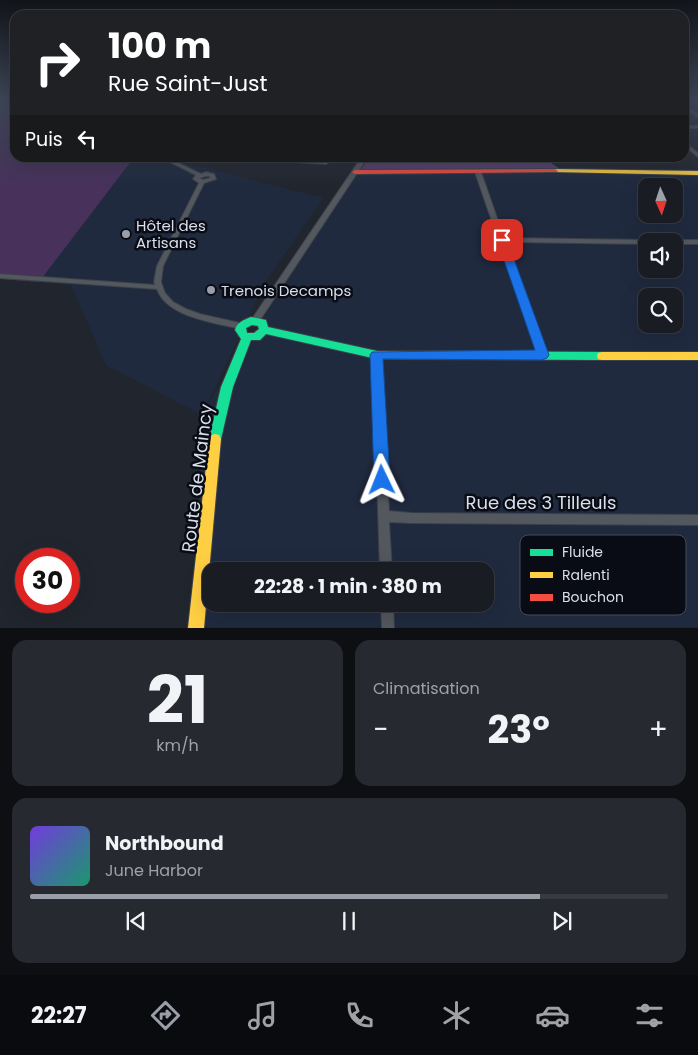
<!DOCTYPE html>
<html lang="fr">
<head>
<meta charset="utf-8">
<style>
  :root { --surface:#191c22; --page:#26292f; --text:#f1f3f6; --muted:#9fa1a5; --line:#373a40; --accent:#999ea9 }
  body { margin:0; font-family:Poppins,sans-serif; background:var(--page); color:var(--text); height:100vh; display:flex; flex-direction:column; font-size:19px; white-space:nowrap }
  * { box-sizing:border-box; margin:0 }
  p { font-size:16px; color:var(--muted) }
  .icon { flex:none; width:28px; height:28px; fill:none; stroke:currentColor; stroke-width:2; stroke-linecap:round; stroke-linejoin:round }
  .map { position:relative; height:628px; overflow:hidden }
  .side { display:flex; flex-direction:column; gap:12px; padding:12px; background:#0e0f13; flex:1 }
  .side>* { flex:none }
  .hud { position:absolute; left:10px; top:10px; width:679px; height:152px; border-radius:15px; box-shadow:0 5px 20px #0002,0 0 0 1px var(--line); background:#202124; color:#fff; overflow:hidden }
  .needle { width:32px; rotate:177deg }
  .buttons { position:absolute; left:638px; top:178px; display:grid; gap:10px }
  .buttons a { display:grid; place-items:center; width:45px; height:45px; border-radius:10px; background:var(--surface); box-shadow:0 5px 20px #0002,0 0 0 1px var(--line); font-size:25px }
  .speed { position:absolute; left:15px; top:548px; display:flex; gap:10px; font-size:25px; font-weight:700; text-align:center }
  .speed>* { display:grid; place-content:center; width:65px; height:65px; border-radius:50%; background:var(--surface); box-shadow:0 5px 20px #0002,0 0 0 1px var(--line); line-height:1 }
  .speed .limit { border:8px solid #d22; background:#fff; color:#111 }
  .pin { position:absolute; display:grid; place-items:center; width:42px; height:42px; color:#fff; margin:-21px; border-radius:10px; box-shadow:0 2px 8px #0006 }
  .me { position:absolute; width:55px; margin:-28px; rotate:358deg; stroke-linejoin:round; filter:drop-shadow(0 0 4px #0008) }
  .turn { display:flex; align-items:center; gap:18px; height:105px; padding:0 15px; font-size:22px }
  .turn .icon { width:65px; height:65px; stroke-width:2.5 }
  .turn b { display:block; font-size:35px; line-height:42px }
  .then { display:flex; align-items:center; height:48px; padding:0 15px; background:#0003; gap:10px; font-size:19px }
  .big { font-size:38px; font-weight:700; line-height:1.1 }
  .side .card { flex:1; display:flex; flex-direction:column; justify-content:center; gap:8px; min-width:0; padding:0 18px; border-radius:15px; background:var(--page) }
  .side .dial { align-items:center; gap:0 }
  .dial b { font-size:65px; line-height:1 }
  .song { display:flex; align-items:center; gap:15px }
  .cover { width:60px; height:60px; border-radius:8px; background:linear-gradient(135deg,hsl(260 70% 55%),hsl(160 70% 35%)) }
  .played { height:5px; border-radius:2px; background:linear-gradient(90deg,var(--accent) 80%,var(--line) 80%) }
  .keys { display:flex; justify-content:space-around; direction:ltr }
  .heat { display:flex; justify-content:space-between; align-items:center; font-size:28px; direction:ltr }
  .side .tiles { flex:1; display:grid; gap:12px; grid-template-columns:1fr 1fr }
  .card:last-child { grid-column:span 2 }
  .trip { position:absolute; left:202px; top:562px; width:292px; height:50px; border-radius:15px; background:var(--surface); box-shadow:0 5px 20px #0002,0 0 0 1px var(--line); font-weight:700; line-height:50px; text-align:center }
  .dock { display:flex; height:80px; justify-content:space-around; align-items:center; background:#0a0b0e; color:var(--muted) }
  .dock .icon { width:35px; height:35px }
  .dock .selected { color:var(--accent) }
  .dock b { font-size:22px; color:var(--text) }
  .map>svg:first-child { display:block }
  .built { fill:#202a3f; fill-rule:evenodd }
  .green { fill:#48315b }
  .forest { fill:#593f6f }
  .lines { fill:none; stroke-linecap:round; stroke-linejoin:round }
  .street-casing { stroke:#3d4149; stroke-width:2 }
  .fast-casing { stroke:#3d4149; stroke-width:2 }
  .slow-casing { stroke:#3d4149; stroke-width:2 }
  .jam-casing { stroke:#3d4149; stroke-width:2 }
  .street { fill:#53575e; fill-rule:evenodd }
  .fast { fill:#16e098; fill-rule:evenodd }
  .slow { fill:#ffcf43; fill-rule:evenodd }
  .jam { fill:#f24e42; fill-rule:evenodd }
  .route { fill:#1a73e8; stroke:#114b97 }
  .poi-dot { fill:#999ea9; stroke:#090c14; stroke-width:2 }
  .labels { text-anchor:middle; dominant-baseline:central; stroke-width:5; stroke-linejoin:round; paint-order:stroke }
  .poi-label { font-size:15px; fill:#d9dfeb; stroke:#090c14; text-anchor:start }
  .near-street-label { font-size:18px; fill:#d9dfeb; stroke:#090c14 }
  .key { fill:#090c14; stroke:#474b54; stroke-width:1 }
  .key-label { font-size:14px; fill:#d9dfeb }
</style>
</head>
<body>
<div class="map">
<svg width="698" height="628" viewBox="0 0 698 628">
  <rect width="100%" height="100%" fill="#21252e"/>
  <!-- built -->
  <path class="built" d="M132 160 169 161 211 169 323 198 264 284 205 409 356 172 698 175V627H193L202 415 106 365 71 285 39 282ZM646 186H674V214H646ZM646 241H674V269H646ZM646 296H674V324H646ZM211 571H486V604H211Z"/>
  <!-- green -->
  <polygon class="green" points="0,102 15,103 15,158 164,158 169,161 132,160 39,282 0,279"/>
  <!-- forest -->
  <polygon class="forest" points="369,158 548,158 548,161 560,169 496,171 361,169"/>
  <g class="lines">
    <defs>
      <g id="street">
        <polygon points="684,106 698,114 698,117 684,109"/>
        <rect x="684" y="126" width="14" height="2"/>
        <polygon points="684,142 698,153 698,157 684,145"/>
        <path d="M162 158H168L201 174 206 172 214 174 216 179 204 183 163 266 161 282 165 293 173 302 186 309 200 314 244 324 245 326 244 328 241 329C216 323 166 317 157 289L0 278V274L155 285 154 282 157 266 199 183 193 179 196 175ZM206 176H210V178L203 180 199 178Z"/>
        <polygon points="247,158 253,158 248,162 244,162 244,160"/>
        <polygon points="293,158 326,160 329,162 326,164 295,162 292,160"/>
        <polygon points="361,158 367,158 258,323 252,323 251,321 252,319"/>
        <polygon points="478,170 481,172 504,238 646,240 649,241 646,241 646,244 506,242 546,355 545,357 539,357 538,355 475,172"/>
        <polygon points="674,240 698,240 698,244 674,244 674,241 671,241"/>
        <polygon points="377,352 380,353 381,355 389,511 411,513 698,515 698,525 411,523 389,522 392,571 380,571 373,355 374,353"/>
        <polygon points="381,604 393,604 394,628 382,628"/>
      </g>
      <path id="fast" d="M251 317 266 320 268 327 377 351 602 352 606 353 607 356 606 359 602 360 377 359 266 334 260 340H251L233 387 221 439 219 443 215 444 211 443 209 439 221 387 241 339 235 330C237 322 244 320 251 317ZM252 325 258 326 259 329 254 333H247L246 328Z"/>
      <g id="slow">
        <polygon points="555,169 698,171 698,175 553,172 552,171"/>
        <polygon points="602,352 698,352 698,360 602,360 598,359 597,356 598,353"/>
        <polygon points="215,434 219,435 221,439 204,628 188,628 209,439 211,435"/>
      </g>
      <polygon id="jam" points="555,169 558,171 557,172 355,174 352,172 355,170"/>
    </defs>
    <!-- street casing -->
    <use href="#street" class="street-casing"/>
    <!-- fast casing -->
    <use href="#fast" class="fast-casing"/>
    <!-- slow casing -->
    <use href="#slow" class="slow-casing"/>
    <!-- jam casing -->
    <use href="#jam" class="jam-casing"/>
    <!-- street -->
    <use href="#street" class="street"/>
    <!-- fast -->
    <use href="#fast" class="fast"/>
    <!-- slow -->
    <use href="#slow" class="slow"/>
    <!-- jam -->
    <use href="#jam" class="jam"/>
  </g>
  <!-- sky -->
  <linearGradient id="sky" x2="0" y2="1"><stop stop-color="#121419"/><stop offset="0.53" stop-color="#3d4657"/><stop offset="1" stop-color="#3d4657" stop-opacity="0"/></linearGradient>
  <rect width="698" height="188" fill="url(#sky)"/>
  <!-- route -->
  <polygon class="route" points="502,237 507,240 549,355 547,358 542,360 383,359 390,480 387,485 382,487 377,485 374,480 370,355 372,352 535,350 497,240"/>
  <!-- markers -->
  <g class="poi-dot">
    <circle cx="126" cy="234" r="5"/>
    <circle cx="211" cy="290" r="5"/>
  </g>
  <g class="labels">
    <!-- poi labels -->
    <g class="poi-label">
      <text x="136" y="225">Hôtel des<tspan x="136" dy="17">Artisans</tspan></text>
      <text x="221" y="290">Trenois Decamps</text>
    </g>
    <!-- near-street labels -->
    <g class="near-street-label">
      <text transform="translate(197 478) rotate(-83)">Route de Maincy</text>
      <text x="541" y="502">Rue des 3 Tilleuls</text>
    </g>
  </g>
  <!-- legend -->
  <rect x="520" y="535" width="166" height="80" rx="8" class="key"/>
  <rect x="530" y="549" width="23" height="7" fill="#16e098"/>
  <rect x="530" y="572" width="23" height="6" fill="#ffcf43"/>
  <rect x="530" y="594" width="23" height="7" fill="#f24e42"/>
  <g class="key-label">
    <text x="562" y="557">Fluide</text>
    <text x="562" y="580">Ralenti</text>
    <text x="562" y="602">Bouchon</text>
  </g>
</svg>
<div class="buttons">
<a><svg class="needle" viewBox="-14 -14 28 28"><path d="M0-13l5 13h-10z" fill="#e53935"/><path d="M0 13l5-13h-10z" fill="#9fa1a5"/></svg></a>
<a><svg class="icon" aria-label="sound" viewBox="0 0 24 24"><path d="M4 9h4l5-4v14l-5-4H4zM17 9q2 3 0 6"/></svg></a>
<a><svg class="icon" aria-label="search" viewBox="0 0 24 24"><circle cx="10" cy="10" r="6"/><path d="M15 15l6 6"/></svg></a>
</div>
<div class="speed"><div class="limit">30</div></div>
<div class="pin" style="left:502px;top:240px;background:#d93025"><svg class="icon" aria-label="arrive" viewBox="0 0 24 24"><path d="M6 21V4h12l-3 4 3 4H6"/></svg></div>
<svg class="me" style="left:382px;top:480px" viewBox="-20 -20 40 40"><path d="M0-17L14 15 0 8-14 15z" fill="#1a73e8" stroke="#fff" stroke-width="4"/></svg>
<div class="trip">22:28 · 1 min · 380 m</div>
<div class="hud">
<div class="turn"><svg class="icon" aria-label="right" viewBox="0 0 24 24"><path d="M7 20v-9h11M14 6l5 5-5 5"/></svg><div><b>100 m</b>Rue Saint-Just</div></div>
<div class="then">Puis<svg class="icon" aria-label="left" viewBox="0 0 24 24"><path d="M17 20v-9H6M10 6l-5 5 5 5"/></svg></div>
</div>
</div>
<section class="side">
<div class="tiles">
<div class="card dial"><b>21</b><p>km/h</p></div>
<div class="card"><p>Climatisation</p>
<div class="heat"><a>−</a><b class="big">23°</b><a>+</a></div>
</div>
<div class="card">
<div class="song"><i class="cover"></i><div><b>Northbound</b><p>June Harbor</p></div></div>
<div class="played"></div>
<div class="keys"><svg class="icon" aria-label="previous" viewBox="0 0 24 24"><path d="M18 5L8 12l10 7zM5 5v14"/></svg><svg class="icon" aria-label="pause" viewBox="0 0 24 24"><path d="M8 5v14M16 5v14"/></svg><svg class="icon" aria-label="next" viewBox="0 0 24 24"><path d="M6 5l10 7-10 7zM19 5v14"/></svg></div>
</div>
</div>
</section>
<nav class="dock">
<b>22:27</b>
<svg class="icon selected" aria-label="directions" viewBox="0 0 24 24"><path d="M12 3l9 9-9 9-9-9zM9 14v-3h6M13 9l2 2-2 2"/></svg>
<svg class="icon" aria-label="music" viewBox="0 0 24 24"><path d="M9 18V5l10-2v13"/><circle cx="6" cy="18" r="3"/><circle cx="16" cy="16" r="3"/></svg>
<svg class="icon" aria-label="phone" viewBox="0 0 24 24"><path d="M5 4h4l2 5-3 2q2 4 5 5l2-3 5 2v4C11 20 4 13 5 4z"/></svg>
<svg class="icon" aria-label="climate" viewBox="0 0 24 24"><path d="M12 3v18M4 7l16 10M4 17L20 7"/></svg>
<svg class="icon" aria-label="car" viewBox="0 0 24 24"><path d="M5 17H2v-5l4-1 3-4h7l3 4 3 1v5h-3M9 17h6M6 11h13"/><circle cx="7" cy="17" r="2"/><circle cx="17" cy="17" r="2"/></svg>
<svg class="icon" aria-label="filters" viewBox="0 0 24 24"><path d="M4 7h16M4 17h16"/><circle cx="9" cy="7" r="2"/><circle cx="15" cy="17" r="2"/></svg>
</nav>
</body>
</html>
